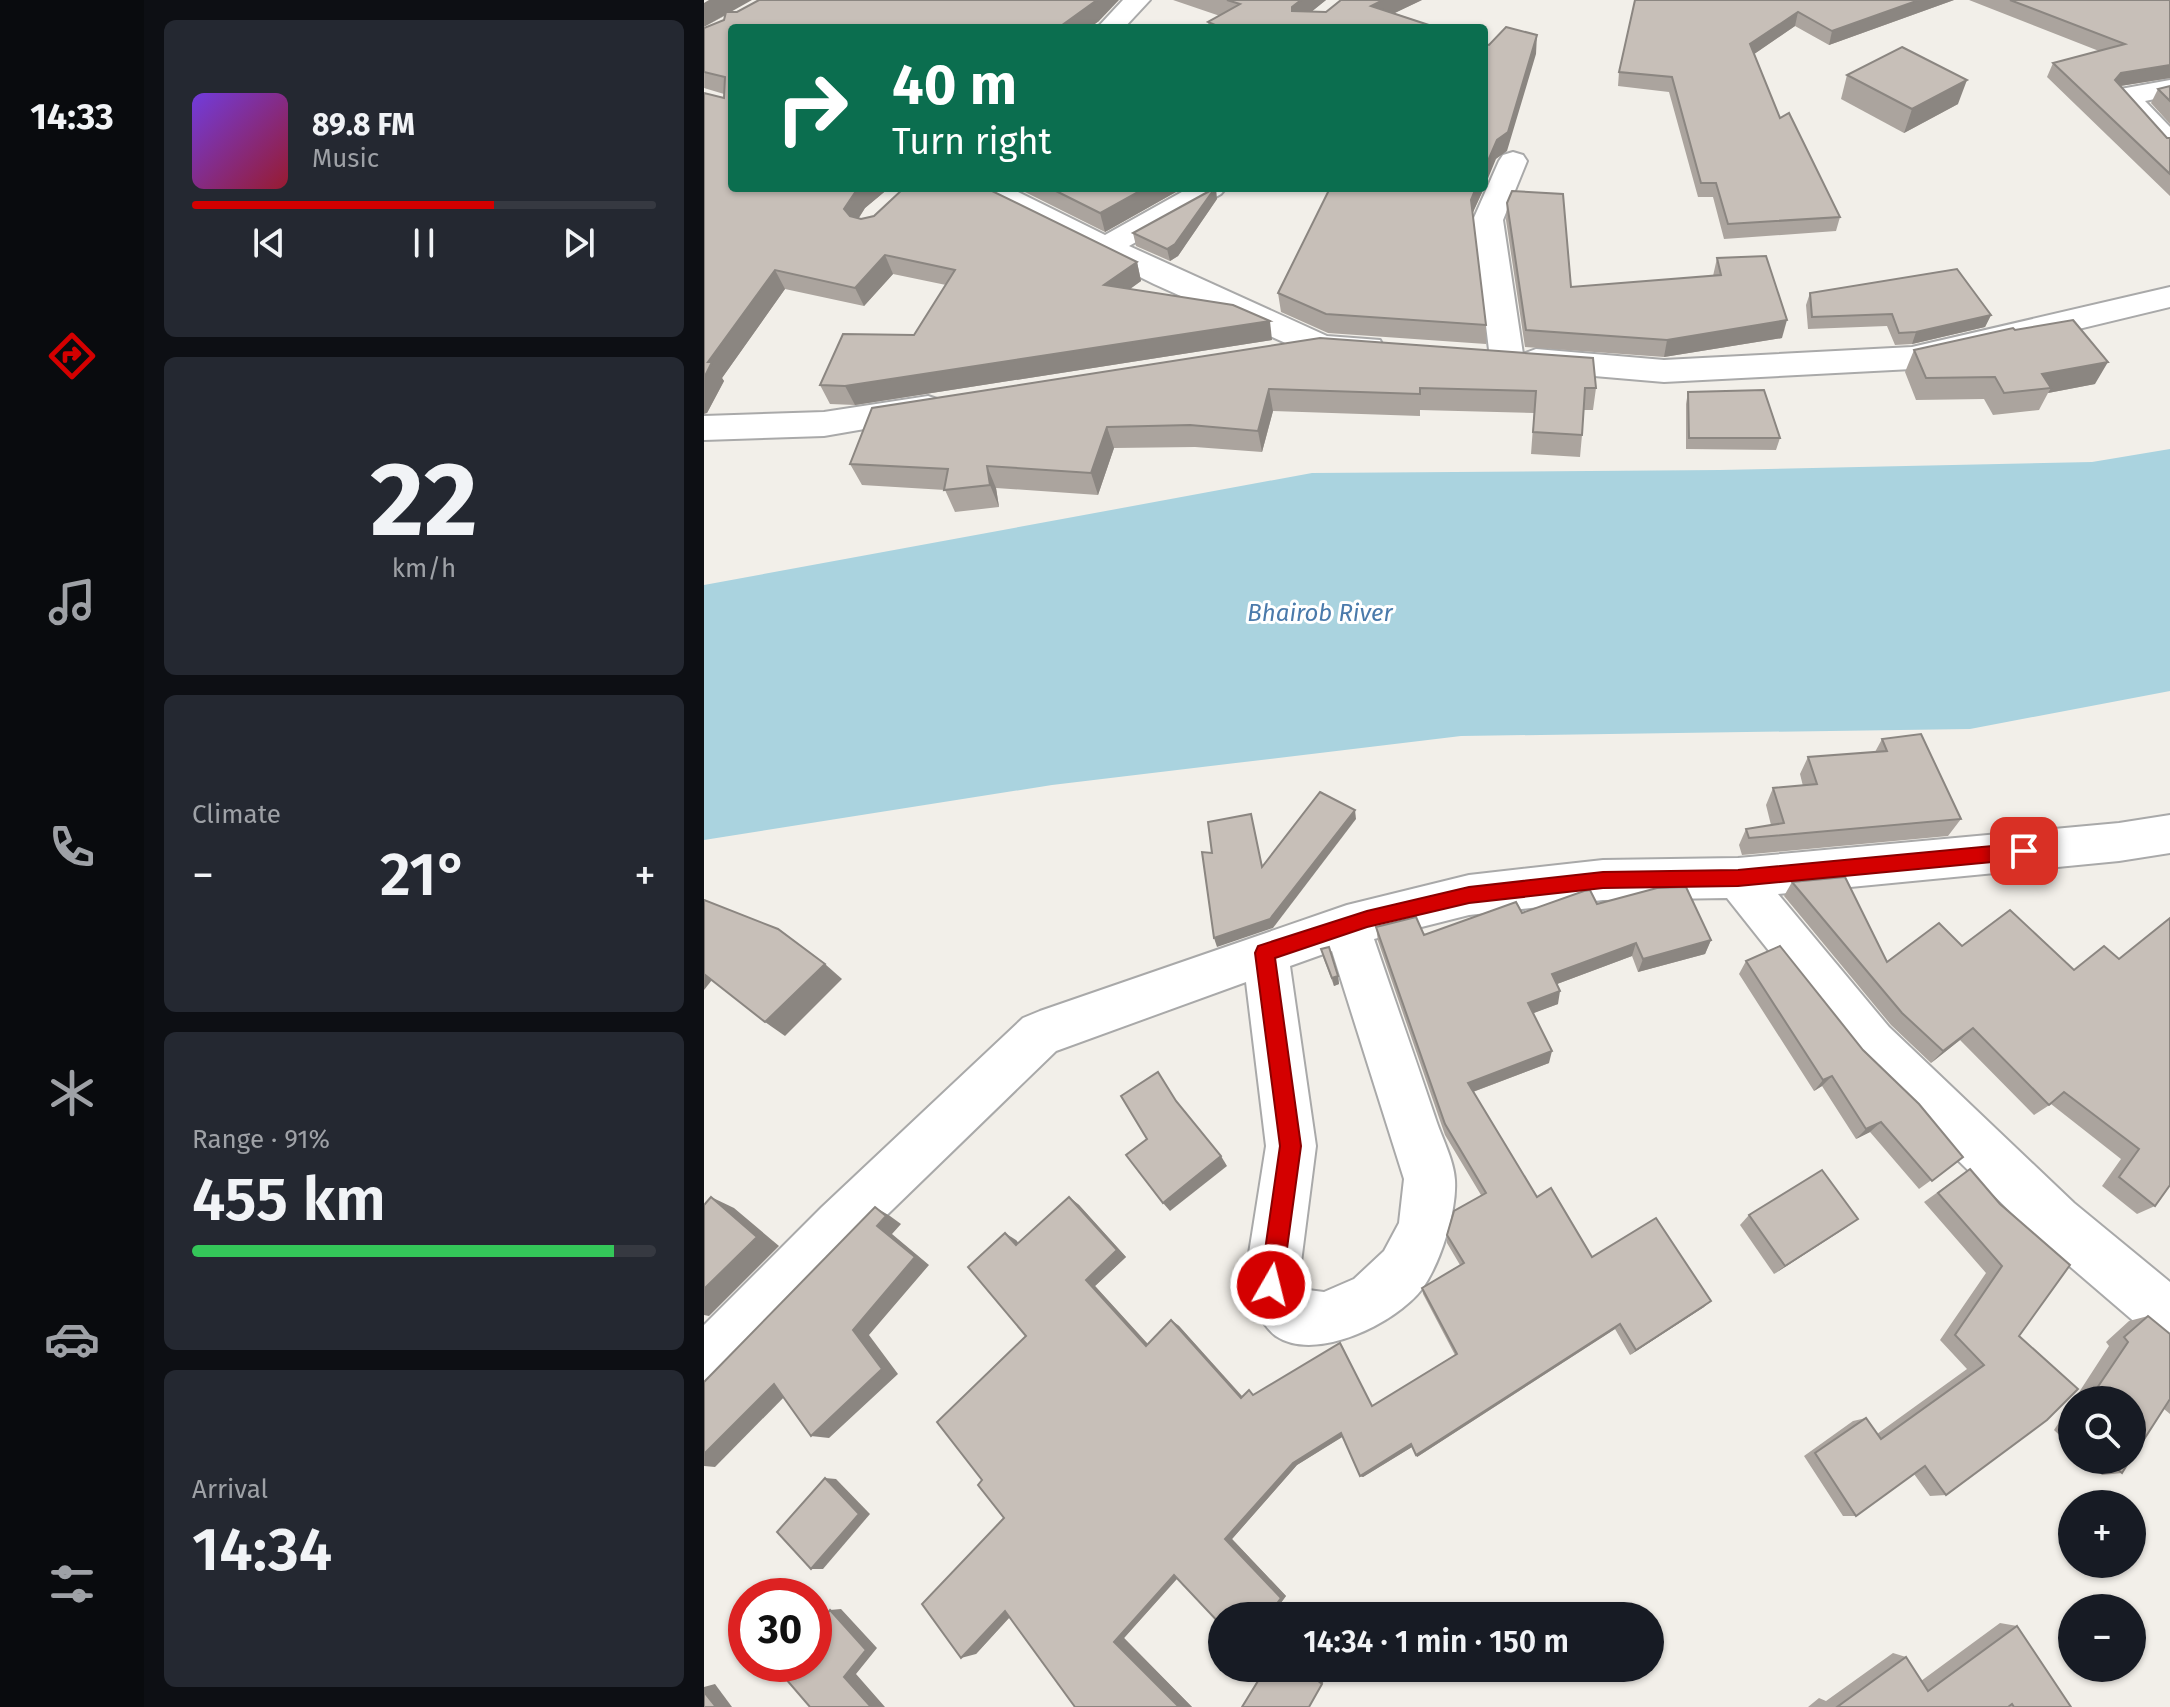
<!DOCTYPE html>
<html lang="en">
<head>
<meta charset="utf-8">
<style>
  :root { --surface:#171b24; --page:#242831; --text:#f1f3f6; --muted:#9ea1a6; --line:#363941; --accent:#d40000 }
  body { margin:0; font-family:"Fira Sans",sans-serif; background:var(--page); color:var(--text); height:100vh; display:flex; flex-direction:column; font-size:30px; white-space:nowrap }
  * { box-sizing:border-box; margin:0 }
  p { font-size:26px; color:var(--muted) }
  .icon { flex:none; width:44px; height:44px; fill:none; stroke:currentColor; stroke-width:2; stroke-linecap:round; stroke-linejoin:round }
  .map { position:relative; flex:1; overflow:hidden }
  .sheet { display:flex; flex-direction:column; gap:20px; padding:20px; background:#0d0f14; width:560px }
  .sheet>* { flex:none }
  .banner { position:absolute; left:24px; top:24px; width:760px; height:168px; border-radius:8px; box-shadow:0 2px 6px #0004; background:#0b6e4f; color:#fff; overflow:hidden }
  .fabs { position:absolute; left:1354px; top:1386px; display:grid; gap:16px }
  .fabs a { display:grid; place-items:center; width:88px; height:88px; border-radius:50%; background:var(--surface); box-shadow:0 2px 6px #0004; font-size:40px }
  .speed { position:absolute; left:24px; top:1578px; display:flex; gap:16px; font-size:40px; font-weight:700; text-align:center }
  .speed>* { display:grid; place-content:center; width:104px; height:104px; border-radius:50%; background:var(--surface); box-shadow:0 2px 6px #0004; line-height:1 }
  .speed .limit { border:12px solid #d22; background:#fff; color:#111 }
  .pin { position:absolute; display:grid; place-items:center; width:68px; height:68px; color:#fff; margin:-34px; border-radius:16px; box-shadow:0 4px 12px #0006 }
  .me { position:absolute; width:88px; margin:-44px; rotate:8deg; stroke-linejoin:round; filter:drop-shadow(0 0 6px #0008) }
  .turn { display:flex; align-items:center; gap:28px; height:168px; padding:0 32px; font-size:36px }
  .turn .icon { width:104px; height:104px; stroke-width:2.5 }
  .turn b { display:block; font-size:56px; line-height:68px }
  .big { font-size:60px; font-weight:600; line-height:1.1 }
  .sheet .widget { flex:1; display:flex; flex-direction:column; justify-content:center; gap:12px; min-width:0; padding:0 28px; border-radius:12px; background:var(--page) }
  .sheet .dial { align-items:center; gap:0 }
  .dial b { font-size:104px; line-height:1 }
  .song { display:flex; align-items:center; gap:24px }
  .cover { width:96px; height:96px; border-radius:12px; background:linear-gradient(135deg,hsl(260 70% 55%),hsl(350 70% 35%)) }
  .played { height:8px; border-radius:4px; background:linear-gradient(90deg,var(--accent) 65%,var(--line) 65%) }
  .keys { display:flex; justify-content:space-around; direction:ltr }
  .heat { display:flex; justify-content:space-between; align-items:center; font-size:44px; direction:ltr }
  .charge { height:12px; border-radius:6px; background:linear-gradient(90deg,#34c759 91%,var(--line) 0) }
  .trip { position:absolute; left:504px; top:1602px; width:456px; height:80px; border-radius:40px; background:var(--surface); box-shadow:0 2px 6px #0004; font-weight:600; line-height:80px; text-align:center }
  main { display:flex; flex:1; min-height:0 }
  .tab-bar { display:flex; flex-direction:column; width:144px; justify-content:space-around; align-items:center; background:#090b0e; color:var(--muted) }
  .tab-bar .icon { width:56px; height:56px }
  .tab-bar .current { color:var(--accent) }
  .tab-bar b { font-size:36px; color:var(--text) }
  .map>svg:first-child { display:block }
  .water { fill:#aad3df }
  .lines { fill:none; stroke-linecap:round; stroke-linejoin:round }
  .minor-casing { stroke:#a9a9a9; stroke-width:4 }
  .minor { fill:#fff; fill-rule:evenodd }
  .wall { fill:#aba49e }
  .shaded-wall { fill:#8b8681 }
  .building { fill:#c7bfb8; stroke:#8b8681; stroke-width:2 }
  .route { fill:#d40000; stroke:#8a0000; stroke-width:2 }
  .labels { text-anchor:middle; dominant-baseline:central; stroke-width:6; stroke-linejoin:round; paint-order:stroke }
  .water-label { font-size:24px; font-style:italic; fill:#4a7aab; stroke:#fff }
</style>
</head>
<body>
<main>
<nav class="tab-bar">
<b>14:33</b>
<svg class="icon current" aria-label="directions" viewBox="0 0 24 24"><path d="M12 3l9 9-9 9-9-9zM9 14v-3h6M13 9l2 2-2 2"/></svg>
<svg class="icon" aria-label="music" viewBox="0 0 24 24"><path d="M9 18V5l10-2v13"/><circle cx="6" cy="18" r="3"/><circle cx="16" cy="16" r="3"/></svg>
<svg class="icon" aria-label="phone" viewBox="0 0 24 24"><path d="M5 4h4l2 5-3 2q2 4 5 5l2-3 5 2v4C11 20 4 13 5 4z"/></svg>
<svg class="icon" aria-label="climate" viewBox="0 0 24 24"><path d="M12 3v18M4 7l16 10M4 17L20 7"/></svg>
<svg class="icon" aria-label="car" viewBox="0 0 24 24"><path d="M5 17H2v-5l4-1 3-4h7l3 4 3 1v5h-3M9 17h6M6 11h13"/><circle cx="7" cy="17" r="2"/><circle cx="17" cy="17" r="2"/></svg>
<svg class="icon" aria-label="filters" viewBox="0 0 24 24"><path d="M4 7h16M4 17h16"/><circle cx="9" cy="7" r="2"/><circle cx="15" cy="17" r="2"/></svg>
</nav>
<section class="sheet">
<div class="widget">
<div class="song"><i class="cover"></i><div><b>89.8 FM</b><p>Music</p></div></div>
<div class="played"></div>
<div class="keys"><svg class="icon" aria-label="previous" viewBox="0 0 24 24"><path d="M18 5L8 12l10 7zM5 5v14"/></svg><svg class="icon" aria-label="pause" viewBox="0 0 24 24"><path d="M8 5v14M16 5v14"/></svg><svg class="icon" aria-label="next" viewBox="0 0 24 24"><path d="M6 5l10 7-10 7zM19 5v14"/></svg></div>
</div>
<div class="widget dial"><b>22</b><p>km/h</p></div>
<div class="widget"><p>Climate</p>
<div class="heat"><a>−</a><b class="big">21°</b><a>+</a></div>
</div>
<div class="widget"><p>Range · 91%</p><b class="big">455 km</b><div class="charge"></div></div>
<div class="widget"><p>Arrival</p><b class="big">14:34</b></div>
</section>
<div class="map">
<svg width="1466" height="1707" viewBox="0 0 1466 1707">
  <rect width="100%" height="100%" fill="#f2efe9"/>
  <!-- water -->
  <polygon class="water" points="1466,449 1466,691 1266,729 757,736 348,785 0,840 0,585 608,473 1016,470 1388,462"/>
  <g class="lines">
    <defs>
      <g id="minor">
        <polygon points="419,0 446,0 420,28 393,28"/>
        <polygon points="1466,80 1466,96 1441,101 1466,127 1466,152 1456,149 1407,96 1411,90"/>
        <polygon points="809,152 819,155 823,161 799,220 819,354 832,349 960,360 1208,347 1466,287 1466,307 1208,369 960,382 832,371 820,368 817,362 803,369 791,366 786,358 769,220 795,161 799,155"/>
        <polygon points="264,188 306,188 401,235 485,188 522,188 517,194 425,246 623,336 676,340 680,348 676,356 664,359 606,354 450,284 269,194"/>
        <polygon points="224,396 236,400 241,408 236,416 120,436 0,440 0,416 120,412"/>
        <path d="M1466 815V853L1415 861 1074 894 1185 1027 1370 1203 1466 1282V1344L1447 1336 1334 1239 1151 1059 1023 898 899 900 765 915 670 939C690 998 711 1057 731 1117 737 1136 750 1160 751 1180 753 1212 736 1264 718 1289 692 1323 612 1363 572 1336 558 1326 547 1301 540 1285L562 1146 542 982 352 1051 154 1243 20 1384 0 1392V1325L118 1207 319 1018 336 1011 643 905 765 875 899 860 1034 858 1415 823ZM628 951 700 1179 695 1223 680 1251 650 1279 620 1292 604 1290 595 1278 612 1146 586 966Z"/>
      </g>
    </defs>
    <!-- minor casing -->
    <use href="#minor" class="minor-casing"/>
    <!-- minor -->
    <use href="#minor" class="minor"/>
  </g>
  <!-- wall -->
  <g class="wall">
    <polygon points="469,0 622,0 608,11 622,12 718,0 690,13 734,28 505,28 504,22 516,16"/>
    <polygon points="931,0 1250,0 1125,45 1091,26 1050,54 1076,118 1136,217 1132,231 1020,239 1009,197 994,197 965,92 914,86 915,72"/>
    <polygon points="1265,0 1466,0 1466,78 1416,86 1463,138 1466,138 1466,196 1343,77 1349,63 1395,51"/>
    <polygon points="26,12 395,21 385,28 28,28 28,188 185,188 161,208 155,218 433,262 437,281 426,289 568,340 151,405 126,404 116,385 210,335 242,285 189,274 160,306 81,289 18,378 20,381 3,413 20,94 0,88 0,28 20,20 22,15 0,27"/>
    <polygon points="1143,75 1254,104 1200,133 1137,99"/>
    <polygon points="1466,86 1466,124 1447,103 1454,89"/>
    <polygon points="313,188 479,188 401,232"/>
    <polygon points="618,188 780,188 768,214 782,325 782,344 624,333 577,312 574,293 625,190"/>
    <polygon points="513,199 474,256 466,261 432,246 429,233"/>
    <polygon points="803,203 867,287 1009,276 1013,258 1078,338 960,357 821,347 802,220"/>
    <polygon points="1106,293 1287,315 1281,327 1208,344 1191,345 1183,326 1104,329 1102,305"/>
    <polygon points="1311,330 1391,384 1344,393 1335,410 1289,415 1280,399 1212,400 1201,372 1210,350"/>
    <polygon points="616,338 892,388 889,410 880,410 878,435 876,457 827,454 830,413 716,410 716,416 569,411 558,452 491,447 410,448 394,495 292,488 295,507 251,512 241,490 158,485 146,464"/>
    <polygon points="984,392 1076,438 1072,450 982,449 982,404"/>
    <polygon points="1178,739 1257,819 1244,836 1038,855 1035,845 1042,829 1067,825 1062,805 1069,788 1099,786 1096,774 1104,757 1171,752"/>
    <polygon points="1088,882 1183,962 1258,946 1370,970 1400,946 1451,1206 1433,1214 1398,1186 1417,1159 1347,1104 1330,1115 1256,1040 1227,1063 1187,1025 1080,896"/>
    <polygon points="893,904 1007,940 1001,954 934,972 928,956 853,984 854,1004 829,1013 845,1063 769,1092 833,1197 888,1257 1000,1307 926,1355 911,1329 713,1457 708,1447 659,1477 656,1476 639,1436 593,1465 528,1539 582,1596 567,1616 518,1616 473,1579 420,1638 488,1707 371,1707 306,1617 272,1654 300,1518 278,1480 322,1336 312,1240 314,1243 365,1197 375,1205 422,1257 391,1286 444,1344 467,1320 475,1326 539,1397 550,1394 668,1406 751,1355 719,1294 718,1288 756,1265 743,1243 743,1235 777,1195 741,1135 674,941 672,927 720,935 818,913"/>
    <polygon points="617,949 634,976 635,984 630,986 619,957"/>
    <polygon points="1042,961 1159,1050 1259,1157 1215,1189 1166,1132 1152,1139 1118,1086 1110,1091 1035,974"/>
    <polygon points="1266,1169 1296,1204 1315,1336 1242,1495 1226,1496 1210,1474 1152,1516 1139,1516 1100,1456 1149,1421 1162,1418 1173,1434 1263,1369 1236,1340 1282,1273 1220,1202"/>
    <polygon points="1045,1215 1154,1219 1070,1274 1036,1225"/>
    <polygon points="1444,1316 1466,1334 1466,1414 1460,1409 1428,1400 1370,1400 1405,1346 1402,1342 1425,1321"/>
    <polygon points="1368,1403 1368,1447 1350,1430"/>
    <polygon points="1382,1460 1426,1460 1418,1473 1398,1475"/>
    <polygon points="1296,1623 1313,1626 1367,1707 1104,1707 1115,1698 1122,1701 1189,1653 1202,1657 1217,1681"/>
  </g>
  <!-- shaded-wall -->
  <g class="shaded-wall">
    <polygon points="5,0 48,0 0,27 0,3"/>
    <polygon points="393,0 415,0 395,21 385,28 354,28"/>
    <polygon points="597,0 622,0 590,26 590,28 588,7"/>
    <polygon points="679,0 718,0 668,24 667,6"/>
    <polygon points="1215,0 1250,0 1125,45 1128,31"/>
    <polygon points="1094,12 1091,26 1043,59 1046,44"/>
    <polygon points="833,35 832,54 803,151 792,159 780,188 780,170"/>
    <polygon points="1466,65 1466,78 1410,87 1411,80 1417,73"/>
    <polygon points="1263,80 1254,104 1200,133 1208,109"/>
    <polygon points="154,188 185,188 161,208 148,228 140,209"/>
    <polygon points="441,188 479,188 401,232 396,213"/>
    <polygon points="512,188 513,199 474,256 466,261 463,249"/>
    <polygon points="772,188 780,188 766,219 767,200"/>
    <polygon points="181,255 189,274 160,306 151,288"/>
    <polygon points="433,262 437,281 405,304 400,285"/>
    <polygon points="71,270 81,289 18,378 20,381 3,413 0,414 0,378 4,362"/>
    <polygon points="1287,315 1281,327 1208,344 1212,332"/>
    <polygon points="1083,320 1078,338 960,357 963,340"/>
    <polygon points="566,321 568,340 151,405 141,386"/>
    <polygon points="1404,362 1391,384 1344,393 1347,388 1338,374"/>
    <polygon points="565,389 569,411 558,452 554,431"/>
    <polygon points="403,427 410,448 394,495 387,473"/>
    <polygon points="283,466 292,488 295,507 286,485"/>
    <polygon points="651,810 652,819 569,928 513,947 510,938"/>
    <polygon points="1007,940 1001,954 934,972 939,959"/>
    <polygon points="932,943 928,956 845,987 848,974"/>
    <polygon points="121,964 138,979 81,1036 61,1022"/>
    <polygon points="0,973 8,980 0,990"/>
    <polygon points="634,976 635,984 630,986 628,978"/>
    <polygon points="856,991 854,1004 822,1016 824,1003"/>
    <polygon points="1269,1028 1256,1040 1227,1063 1239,1051"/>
    <polygon points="848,1051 845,1063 763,1094 764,1083"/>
    <polygon points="1128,1076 1118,1086 1110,1091 1119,1080"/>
    <polygon points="1177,1122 1166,1132 1152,1139 1162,1129"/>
    <polygon points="517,1156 523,1166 466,1211 459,1203"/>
    <polygon points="7,1197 30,1208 75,1246 5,1316 0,1315 0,1289"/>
    <polygon points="365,1197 375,1205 422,1257 391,1286 450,1351 442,1346 382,1280"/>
    <polygon points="171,1207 186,1216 197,1224 188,1234 225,1265 165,1335 194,1374 125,1438 107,1436 173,1226"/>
    <polygon points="1154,1219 1140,1229 1070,1274 1081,1266"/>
    <polygon points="301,1233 312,1240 323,1253 312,1245"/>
    <polygon points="1007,1301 1000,1307 926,1355 932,1350"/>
    <polygon points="467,1320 475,1326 543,1402 537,1398"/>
    <polygon points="916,1324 911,1329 713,1457 712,1455"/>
    <polygon points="70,1384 89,1388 11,1467 0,1466 0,1454"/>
    <polygon points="637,1433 640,1436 593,1465 528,1539 582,1596 567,1616 564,1616 521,1539 589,1463"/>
    <polygon points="707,1444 708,1447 659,1477 656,1476"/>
    <polygon points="121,1478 132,1479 166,1514 119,1569 107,1569"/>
    <polygon points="478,1573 420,1638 488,1707 475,1707 410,1642 470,1575"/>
    <polygon points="314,1608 272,1654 257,1658 301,1611"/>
    <polygon points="137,1609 173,1648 152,1674 181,1707 167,1707 140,1677 126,1610"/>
    <polygon points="598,1668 608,1668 621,1679 605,1707"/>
    <polygon points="11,1684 28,1707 12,1707 0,1692 0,1687"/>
  </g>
  <!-- building -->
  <g class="building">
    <polygon points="55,0 393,0 354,28 28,28 28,188 154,188 140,209 146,216 157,219 170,216 200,188 282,188 433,262 400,285 529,305 566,321 141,386 116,385 139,334 210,335 251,270 181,255 151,288 71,270 4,362 8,362 0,378 0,93 20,98 21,77 0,72 0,28 20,20 22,12 33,12"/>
    <polygon points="523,0 597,0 588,7 588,11 622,12 637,0 679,0 667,6 734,28 518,28 504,22 536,4"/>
    <polygon points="931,0 1215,0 1128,31 1094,12 1046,44 1076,118 1085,113 1136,217 1024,224 1012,183 997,183 968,77 915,72"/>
    <polygon points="1306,0 1466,0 1466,65 1417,73 1411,80 1463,138 1466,138 1466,174 1349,63 1421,44"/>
    <polygon points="802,27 833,35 804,132 793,140 780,170 780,44 785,45"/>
    <polygon points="1198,47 1263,80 1208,109 1143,75"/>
    <polygon points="1466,86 1466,101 1454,89"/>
    <polygon points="346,188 441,188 396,213"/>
    <polygon points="511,188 471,244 463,249 429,233"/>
    <polygon points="626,188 772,188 767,200 782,325 622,314 574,293"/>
    <polygon points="808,191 859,194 867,287 1017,275 1013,258 1062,256 1083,320 963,340 822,330 803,203"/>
    <polygon points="1253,269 1287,315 1212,332 1195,333 1188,314 1108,317 1106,293"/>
    <polygon points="1369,320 1404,362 1338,374 1347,388 1300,393 1291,377 1222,378 1210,350 1309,328 1311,330"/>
    <polygon points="616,338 889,358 892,388 881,388 878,435 829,432 832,391 716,388 716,394 565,389 554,431 486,425 403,427 387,473 283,466 286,485 240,490 244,469 146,464 168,408"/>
    <polygon points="1060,390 1076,438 985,438 984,392"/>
    <polygon points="1217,734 1257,819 1045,838 1042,829 1080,823 1069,788 1113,784 1104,757 1183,751 1178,739"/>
    <polygon points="616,792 651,810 566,919 510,938 498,852 508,853 504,822 547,814 558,867"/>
    <polygon points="1141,877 1183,962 1235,923 1258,946 1306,910 1370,970 1400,946 1415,959 1466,918 1466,1185 1451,1206 1415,1177 1435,1149 1360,1092 1345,1105 1269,1028 1239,1051 1198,1013 1088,882"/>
    <polygon points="982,887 1007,940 939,959 932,943 848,974 856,991 824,1003 848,1051 764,1083 833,1197 847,1188 888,1257 952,1218 1007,1301 932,1350 916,1324 712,1455 707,1444 656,1476 637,1433 589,1463 521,1539 577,1598 564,1616 518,1616 518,1626 470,1575 410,1642 475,1707 371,1707 301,1611 257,1658 218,1604 300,1518 274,1485 278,1480 233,1422 322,1336 264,1267 301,1233 312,1245 365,1197 413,1250 382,1280 442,1346 467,1320 537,1398 545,1390 549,1395 636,1343 668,1406 753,1354 718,1288 760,1263 743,1235 750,1211 782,1193 741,1124 672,927 712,917 720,935 812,902 818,913 880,891 886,890 893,904 953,888"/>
    <polygon points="0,900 74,929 121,964 61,1022 0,974"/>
    <polygon points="1076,946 1159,1050 1215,1104 1259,1157 1228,1181 1177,1122 1162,1129 1128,1076 1119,1080 1042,961"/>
    <polygon points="625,947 634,976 628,978 617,949"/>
    <polygon points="454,1072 472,1101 517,1156 459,1203 422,1155 443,1139 417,1096"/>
    <polygon points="1266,1169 1296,1204 1366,1265 1315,1336 1374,1389 1343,1420 1242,1495 1221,1466 1152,1516 1111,1453 1162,1418 1177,1439 1280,1365 1251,1335 1298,1266 1234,1193"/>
    <polygon points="1118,1170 1154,1219 1081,1266 1045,1215"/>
    <polygon points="7,1197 53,1237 0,1289 0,1205"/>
    <polygon points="171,1207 182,1216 173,1226 211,1257 149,1330 178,1369 107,1436 70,1384 0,1454 0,1382"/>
    <polygon points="1444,1316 1466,1334 1466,1399 1428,1458 1428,1400 1385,1400 1424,1342 1420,1337"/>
    <polygon points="1403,1460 1426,1460 1418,1473"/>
    <polygon points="121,1478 155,1514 107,1569 73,1532"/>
    <polygon points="126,1610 162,1650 140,1677 167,1707 106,1707 75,1671 81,1664 110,1664 110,1629"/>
    <polygon points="1313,1626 1367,1707 1310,1707 1308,1704 1304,1707 1133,1707 1202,1657 1224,1691"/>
    <polygon points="562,1668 598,1668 618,1684 605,1707 538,1707"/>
    <polygon points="0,1692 12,1707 0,1707"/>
  </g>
  <!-- route -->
  <polygon class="route" points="1320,843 1326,846 1329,851 1326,857 1320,859 1034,886 899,888 765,903 663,927 571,958 597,1146 578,1285 575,1293 567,1296 559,1293 556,1285 576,1146 551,953 554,946 663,911 765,887 899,872 1034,870"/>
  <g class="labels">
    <!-- water labels -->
    <g class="water-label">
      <text x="616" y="613">Bhairob River</text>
    </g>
  </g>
</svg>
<div class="fabs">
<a><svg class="icon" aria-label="search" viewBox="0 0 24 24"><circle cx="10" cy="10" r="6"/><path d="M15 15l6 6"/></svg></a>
<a>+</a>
<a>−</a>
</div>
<div class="speed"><div class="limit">30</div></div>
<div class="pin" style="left:1320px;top:851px;background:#d93025"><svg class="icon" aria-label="arrive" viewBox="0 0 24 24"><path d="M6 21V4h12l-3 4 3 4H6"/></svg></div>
<svg class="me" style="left:567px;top:1285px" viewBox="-20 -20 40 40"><circle r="17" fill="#d40000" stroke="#fff" stroke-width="3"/><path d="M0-11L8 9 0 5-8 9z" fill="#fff"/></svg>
<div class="trip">14:34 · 1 min · 150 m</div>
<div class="banner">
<div class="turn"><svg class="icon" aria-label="right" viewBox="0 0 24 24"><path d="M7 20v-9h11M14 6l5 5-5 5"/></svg><div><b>40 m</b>Turn right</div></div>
</div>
</div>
</main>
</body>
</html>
